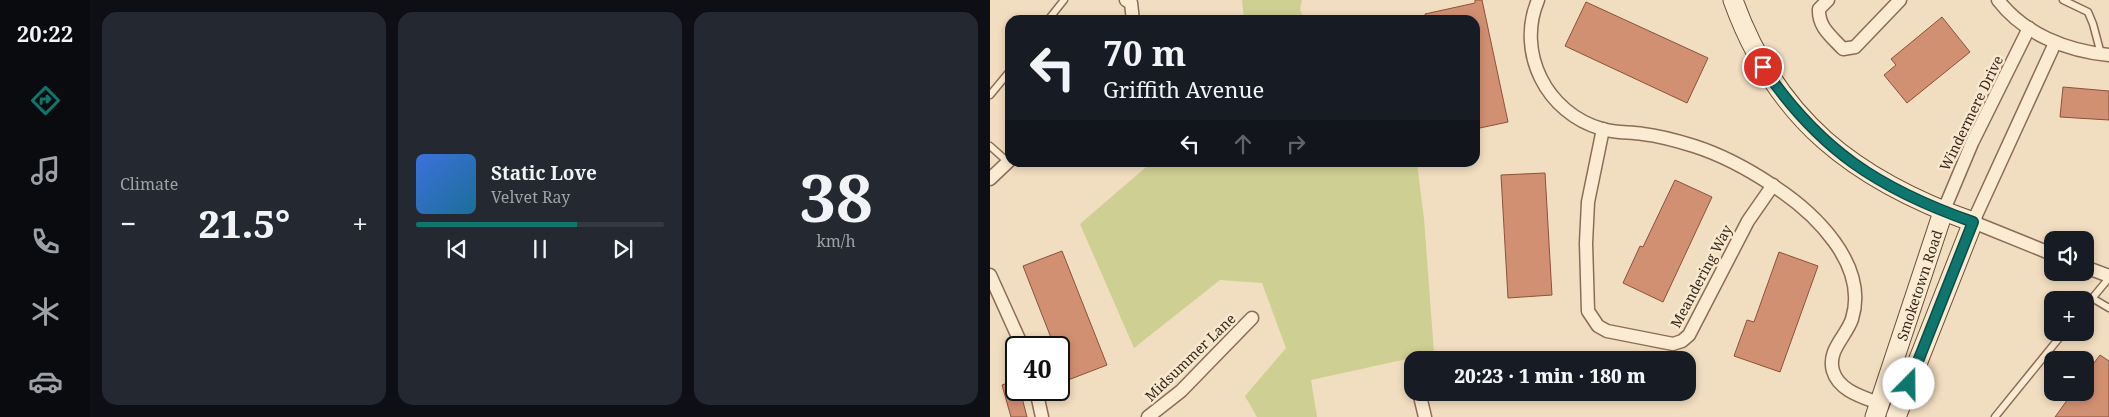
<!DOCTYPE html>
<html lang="en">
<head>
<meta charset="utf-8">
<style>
  :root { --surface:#171b24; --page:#242831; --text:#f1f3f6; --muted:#9ea1a6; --line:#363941; --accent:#0f766e }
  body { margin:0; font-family:"Noto Serif",serif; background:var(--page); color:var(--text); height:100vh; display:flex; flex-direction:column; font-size:19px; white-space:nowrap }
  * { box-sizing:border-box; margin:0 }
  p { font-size:16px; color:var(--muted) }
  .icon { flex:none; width:28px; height:28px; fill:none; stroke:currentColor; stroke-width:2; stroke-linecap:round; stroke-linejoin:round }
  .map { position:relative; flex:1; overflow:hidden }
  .details { display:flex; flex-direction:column; gap:12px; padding:12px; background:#0d0f14; width:900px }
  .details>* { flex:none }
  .guide { position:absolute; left:15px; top:15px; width:475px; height:152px; border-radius:15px; box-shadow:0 2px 8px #0003; background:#171b24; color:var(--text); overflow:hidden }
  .fabs { position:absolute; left:1054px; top:231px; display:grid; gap:10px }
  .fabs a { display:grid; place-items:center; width:50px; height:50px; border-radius:10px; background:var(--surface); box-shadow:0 2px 8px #0003; font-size:25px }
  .speed { position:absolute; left:15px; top:336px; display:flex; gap:10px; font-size:25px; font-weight:700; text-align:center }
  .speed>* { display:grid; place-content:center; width:65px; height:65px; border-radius:50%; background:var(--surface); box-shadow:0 2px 8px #0003; line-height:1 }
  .speed .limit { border:2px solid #111; border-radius:8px; background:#fff; color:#111 }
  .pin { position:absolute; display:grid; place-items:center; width:42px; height:42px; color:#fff; margin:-21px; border:2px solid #fff; border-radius:50%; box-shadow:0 1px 5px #0007 }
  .me { position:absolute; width:55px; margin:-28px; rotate:22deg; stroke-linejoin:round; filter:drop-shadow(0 0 4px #0008) }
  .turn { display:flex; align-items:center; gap:18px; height:105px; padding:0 15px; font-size:22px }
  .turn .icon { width:65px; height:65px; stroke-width:2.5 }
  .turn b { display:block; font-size:35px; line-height:42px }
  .lanes { display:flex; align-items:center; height:48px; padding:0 15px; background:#0003; justify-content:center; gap:25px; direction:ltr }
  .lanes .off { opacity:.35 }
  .big { font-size:38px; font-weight:800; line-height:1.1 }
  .details .widget { flex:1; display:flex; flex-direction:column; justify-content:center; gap:8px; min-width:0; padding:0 18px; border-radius:15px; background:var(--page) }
  .details .dial { align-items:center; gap:0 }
  .dial b { font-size:65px; line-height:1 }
  .song { display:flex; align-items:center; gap:15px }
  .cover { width:60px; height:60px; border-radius:8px; background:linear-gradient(135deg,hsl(220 70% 55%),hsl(200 70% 35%)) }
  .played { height:5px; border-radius:2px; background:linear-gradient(90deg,var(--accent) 65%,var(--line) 65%) }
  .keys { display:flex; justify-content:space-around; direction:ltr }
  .heat { display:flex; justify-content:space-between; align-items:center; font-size:28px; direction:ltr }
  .details .tiles { flex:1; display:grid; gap:12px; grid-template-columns:repeat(3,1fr) }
  .trip { position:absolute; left:414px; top:351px; width:292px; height:50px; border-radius:15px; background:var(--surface); box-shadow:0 2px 8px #0003; font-weight:800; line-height:50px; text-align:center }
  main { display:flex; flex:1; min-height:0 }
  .tab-bar { display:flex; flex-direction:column; width:90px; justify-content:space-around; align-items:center; background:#090b0e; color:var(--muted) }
  .tab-bar .icon { width:35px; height:35px }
  .tab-bar .selected { color:var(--accent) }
  .tab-bar b { font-size:22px; color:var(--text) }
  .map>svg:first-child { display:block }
  .green { fill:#cecf92 }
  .building { fill:#d29072; stroke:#8b523a }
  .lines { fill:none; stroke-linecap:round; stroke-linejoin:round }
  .lane-casing { stroke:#8b6d56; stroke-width:9 }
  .street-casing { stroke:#8b6d56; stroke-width:15 }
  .secondary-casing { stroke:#6c4e39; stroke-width:21 }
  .lane { stroke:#fbebd2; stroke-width:6 }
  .street { stroke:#fbebd2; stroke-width:12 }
  .secondary { stroke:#fbebd2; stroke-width:19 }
  .route-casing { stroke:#0a4d48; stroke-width:12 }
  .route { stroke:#0f766e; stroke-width:9 }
  .labels { text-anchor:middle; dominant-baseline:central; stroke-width:5; stroke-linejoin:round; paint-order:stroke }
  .street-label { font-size:14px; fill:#39271b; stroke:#f8e8cf }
</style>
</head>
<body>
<main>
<nav class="tab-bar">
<b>20:22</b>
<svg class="icon selected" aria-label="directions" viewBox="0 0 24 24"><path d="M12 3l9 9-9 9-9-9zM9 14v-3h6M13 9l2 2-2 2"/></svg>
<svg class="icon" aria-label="music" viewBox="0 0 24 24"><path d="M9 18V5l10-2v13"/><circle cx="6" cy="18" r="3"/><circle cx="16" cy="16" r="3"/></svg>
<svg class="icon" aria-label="phone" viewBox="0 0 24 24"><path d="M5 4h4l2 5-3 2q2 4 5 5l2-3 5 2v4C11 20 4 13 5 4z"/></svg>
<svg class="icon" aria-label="climate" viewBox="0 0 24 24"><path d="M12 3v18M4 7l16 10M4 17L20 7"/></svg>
<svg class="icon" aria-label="car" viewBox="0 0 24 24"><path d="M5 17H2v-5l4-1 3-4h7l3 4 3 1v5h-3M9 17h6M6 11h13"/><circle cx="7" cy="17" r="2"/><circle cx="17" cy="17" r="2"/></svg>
</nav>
<section class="details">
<div class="tiles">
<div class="widget"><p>Climate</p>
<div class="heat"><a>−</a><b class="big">21.5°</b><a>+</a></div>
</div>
<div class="widget">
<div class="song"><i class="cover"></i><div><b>Static Love</b><p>Velvet Ray</p></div></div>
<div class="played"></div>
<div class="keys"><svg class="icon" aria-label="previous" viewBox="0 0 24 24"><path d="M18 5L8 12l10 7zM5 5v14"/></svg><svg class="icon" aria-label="pause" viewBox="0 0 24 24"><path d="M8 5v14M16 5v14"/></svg><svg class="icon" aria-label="next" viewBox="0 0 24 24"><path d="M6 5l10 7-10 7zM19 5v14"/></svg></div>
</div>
<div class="widget dial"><b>38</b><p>km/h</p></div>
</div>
</section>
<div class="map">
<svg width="1119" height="417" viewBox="0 0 1119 417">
  <rect width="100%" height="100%" fill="#f1ddbf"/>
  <!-- green -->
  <g class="green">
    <polygon points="252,0 312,0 310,9 314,20 254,20"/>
    <polygon points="162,162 427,163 434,219 444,353 321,380 327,417 267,417 255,396 296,348 272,283 230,280 144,348 90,224"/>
  </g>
  <!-- building -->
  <g class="building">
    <polygon points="485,0 492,0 518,122 485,129 485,20 436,20 435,14 485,3"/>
    <polygon points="596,2 718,58 697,103 575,46"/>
    <polygon points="952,17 980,52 917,103 894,75 906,65 901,59"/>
    <polygon points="1073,87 1119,91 1119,120 1070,117"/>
    <polygon points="555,173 562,295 518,298 511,175"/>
    <polygon points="685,180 722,197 673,302 633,283 650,246 653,247"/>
    <polygon points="72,251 117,365 78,380 69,356 69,348 65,348 33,266"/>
    <polygon points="789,252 828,266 790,372 744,356 757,320 764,322"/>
    <polygon points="1110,355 1119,361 1119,417 1065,417 1083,392 1095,392 1095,375"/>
    <polygon points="26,380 26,390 30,390 37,417 21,417 12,385"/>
  </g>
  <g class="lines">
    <defs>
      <g id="lane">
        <polyline points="1073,0 1098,12 1103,24 1111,54"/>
        <polyline points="58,20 74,0"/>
        <polyline points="0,95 20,71"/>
        <polyline points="0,146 18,162"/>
        <polyline points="1102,298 1119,308"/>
        <polyline points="1095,307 1119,278"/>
        <polyline points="1005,417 1074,332"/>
      </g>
      <g id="street">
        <polyline points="136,0 141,3 143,20"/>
        <path d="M548 0C526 52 556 113 612 129 625 133 639 132 653 134 670 136 688 141 704 146 732 155 758 169 782 185 824 212 879 264 862 319 856 337 837 350 843 371 849 391 873 397 891 404"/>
        <path d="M838 0 829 9C828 27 841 36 853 49L865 47 910 0"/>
        <path d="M1008 0C1034 34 1077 51 1119 55"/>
        <polyline points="613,129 598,202 596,243 598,311 608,326 617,331 683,344 692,341 699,335 758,221 783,185"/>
        <polyline points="0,179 20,160"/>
        <polyline points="953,212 982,143 1039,28"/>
        <polyline points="1062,254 983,222 1065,43"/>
        <polyline points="1095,267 1119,276"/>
        <polyline points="0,275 33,348"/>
        <polyline points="46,390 52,417"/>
        <polyline points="429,392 435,417"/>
        <polyline points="158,417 191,391 262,318"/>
      </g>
      <g id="secondary">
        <path d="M743 0C786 120 865 180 983 222L906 417"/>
        <path id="s1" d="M885 417 953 212"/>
      </g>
    </defs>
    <!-- lane casing -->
    <use href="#lane" class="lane-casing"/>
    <!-- street casing -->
    <use href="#street" class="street-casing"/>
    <!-- secondary casing -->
    <use href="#secondary" class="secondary-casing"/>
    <!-- lane -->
    <use href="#lane" class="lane"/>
    <!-- street -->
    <use href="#street" class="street"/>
    <!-- secondary -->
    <use href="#secondary" class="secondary"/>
  </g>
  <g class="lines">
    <defs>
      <path id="route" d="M773 67C829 150 889 189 983 222L919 384"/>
    </defs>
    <!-- route casing -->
    <use href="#route" class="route-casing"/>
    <!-- route -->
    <use href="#route" class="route"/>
  </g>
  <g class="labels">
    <!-- street labels -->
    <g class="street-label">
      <text transform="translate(981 113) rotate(-64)">Windermere Drive</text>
      <text transform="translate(711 276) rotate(-62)">Meandering Way</text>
      <text stroke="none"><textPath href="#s1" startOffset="139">Smoketown Road</textPath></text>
      <text transform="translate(200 357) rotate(-44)">Midsummer Lane</text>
    </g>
  </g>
</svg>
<div class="fabs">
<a><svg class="icon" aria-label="sound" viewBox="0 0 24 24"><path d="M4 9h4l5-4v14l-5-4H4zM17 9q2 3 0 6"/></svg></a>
<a>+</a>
<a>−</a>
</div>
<div class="speed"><div class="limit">40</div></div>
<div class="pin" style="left:773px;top:67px;background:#d93025"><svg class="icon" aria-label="arrive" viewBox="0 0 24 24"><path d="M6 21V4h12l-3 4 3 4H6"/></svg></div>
<svg class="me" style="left:919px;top:384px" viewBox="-20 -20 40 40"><circle r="19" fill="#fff"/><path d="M0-13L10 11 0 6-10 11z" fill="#0f766e"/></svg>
<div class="trip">20:23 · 1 min · 180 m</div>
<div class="guide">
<div class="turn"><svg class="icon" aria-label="left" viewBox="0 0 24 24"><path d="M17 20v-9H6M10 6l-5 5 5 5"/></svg><div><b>70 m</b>Griffith Avenue</div></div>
<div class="lanes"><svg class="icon" aria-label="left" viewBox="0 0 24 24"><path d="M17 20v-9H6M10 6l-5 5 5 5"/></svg><svg class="icon off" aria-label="ahead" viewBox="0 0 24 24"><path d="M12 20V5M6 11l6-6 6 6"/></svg><svg class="icon off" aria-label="right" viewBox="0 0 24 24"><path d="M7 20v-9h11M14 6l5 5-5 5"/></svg></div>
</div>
</div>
</main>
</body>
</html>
